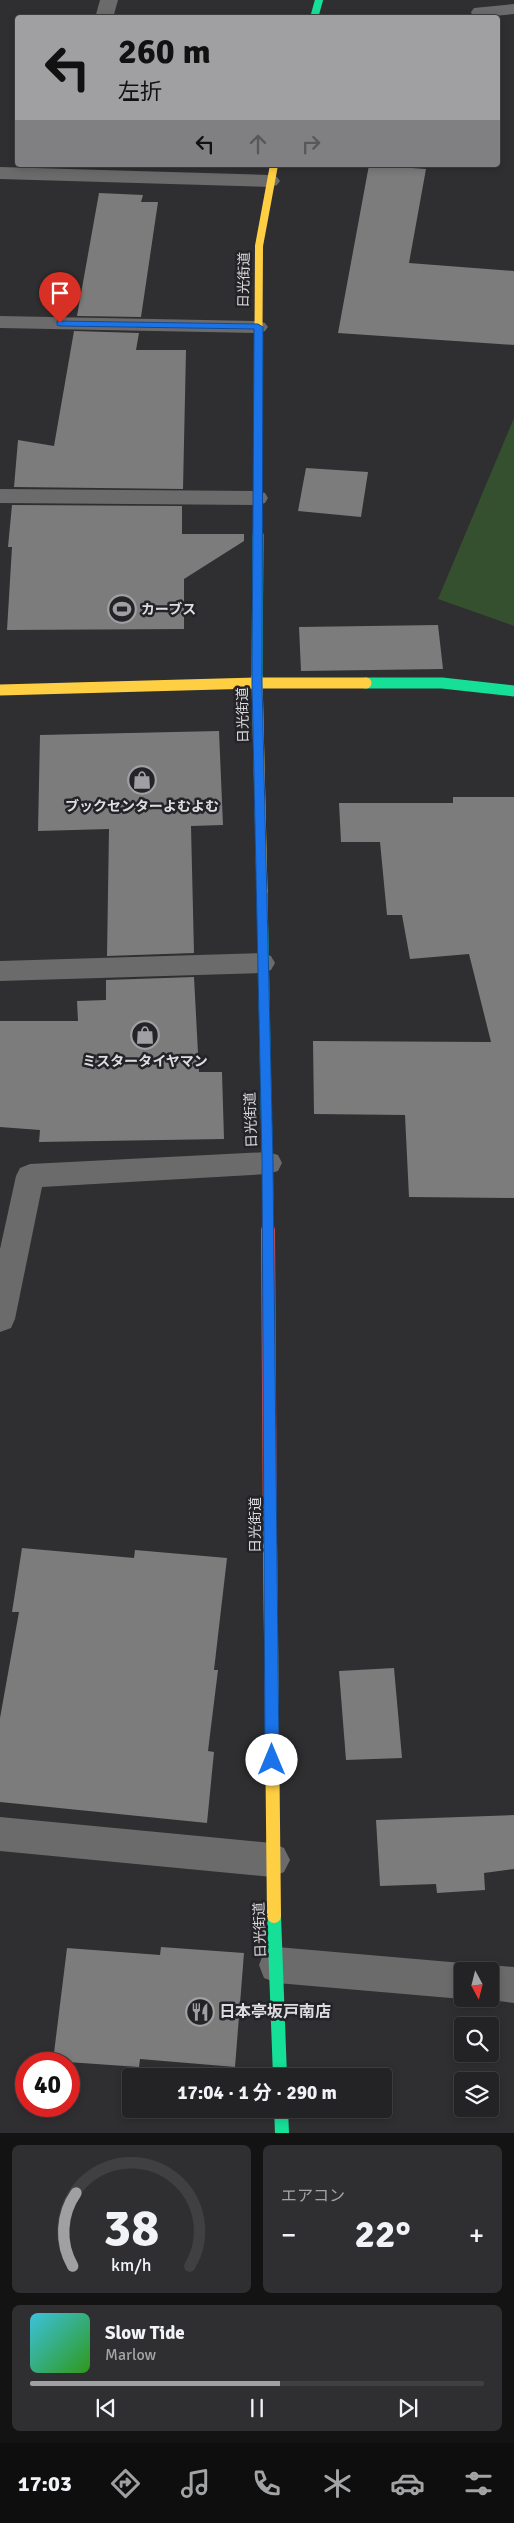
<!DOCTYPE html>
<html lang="ja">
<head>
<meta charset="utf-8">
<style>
  :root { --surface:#232224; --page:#2f2f31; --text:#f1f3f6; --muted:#a3a4a6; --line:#403f41; --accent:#a09fa2 }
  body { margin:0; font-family:Signika,"Noto Sans JP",sans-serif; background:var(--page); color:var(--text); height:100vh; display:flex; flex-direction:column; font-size:19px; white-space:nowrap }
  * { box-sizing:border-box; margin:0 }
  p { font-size:16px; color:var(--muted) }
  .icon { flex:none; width:28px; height:28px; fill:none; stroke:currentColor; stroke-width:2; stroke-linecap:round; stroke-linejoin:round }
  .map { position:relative; height:2133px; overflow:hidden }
  .details { display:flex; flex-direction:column; gap:12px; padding:12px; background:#131314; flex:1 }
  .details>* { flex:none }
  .hud { position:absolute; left:15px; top:15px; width:485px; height:152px; border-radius:5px; box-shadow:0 2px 8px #0003,0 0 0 1px var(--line); background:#a09fa2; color:#111; overflow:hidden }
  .needle { width:32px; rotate:173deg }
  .fabs { position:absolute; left:454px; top:1962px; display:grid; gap:10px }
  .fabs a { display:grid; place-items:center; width:45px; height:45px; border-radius:5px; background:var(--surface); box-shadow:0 2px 8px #0003,0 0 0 1px var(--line); font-size:25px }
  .speed { position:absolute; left:15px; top:2052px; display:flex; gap:10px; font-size:25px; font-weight:700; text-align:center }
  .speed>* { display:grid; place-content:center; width:65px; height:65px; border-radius:50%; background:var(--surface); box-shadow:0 2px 8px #0003,0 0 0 1px var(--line); line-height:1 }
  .speed .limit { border:8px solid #d22; background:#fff; color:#111 }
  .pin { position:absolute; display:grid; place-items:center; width:42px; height:42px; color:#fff; margin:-51px -21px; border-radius:50% 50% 50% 0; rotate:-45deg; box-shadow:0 0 5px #0007 }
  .pin .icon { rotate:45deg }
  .me { position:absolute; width:55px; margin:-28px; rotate:0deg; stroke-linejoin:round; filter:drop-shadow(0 0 4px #0008) }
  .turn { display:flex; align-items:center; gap:18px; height:105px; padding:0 20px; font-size:22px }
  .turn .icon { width:65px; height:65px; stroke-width:2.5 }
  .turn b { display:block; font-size:35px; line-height:42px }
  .lanes { display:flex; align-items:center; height:48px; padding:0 20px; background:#0003; justify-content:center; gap:25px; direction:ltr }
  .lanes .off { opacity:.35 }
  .big { font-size:38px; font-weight:700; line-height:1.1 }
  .details .card { flex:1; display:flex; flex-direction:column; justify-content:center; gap:8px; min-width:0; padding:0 18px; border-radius:8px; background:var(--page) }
  .details .dial { align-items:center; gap:0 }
  .dial svg { height:130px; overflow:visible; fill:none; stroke:var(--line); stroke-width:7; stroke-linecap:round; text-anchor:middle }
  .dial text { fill:var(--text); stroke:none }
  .song { display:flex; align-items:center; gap:15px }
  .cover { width:60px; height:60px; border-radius:8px; background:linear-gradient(135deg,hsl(190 70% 55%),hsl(110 70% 35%)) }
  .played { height:5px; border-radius:2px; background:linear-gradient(90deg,var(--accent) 55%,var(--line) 55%) }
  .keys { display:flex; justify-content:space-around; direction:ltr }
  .heat { display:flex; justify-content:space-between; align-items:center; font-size:28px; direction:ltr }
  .details .tiles { flex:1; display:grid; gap:12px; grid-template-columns:1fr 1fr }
  .card:last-child { grid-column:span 2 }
  .trip { position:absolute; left:122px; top:2068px; width:270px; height:50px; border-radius:5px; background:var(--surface); box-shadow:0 2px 8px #0003,0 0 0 1px var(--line); font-weight:700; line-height:50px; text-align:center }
  .tabs { display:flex; height:80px; justify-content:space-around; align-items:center; background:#0e0e0e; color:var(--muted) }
  .tabs .icon { width:35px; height:35px }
  .tabs .current { color:var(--accent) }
  .tabs b { font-size:22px; color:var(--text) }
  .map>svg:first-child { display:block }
  .green { fill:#35502e }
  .building { fill:#7d7c7c }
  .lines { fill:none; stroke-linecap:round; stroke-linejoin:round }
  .street { fill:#6b6b6c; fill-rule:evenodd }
  .fast-far2 { stroke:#16e098; stroke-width:8 }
  .fast-far1 { stroke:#16e098; stroke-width:11 }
  .fast { stroke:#16e098; stroke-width:14 }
  .slow-far2 { stroke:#ffcf43; stroke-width:8 }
  .slow-far1 { stroke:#ffcf43; stroke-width:11 }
  .slow { stroke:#ffcf43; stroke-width:14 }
  .jam-far1 { stroke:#f24e42; stroke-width:11 }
  .jam { stroke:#f24e42; stroke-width:14 }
  .route { fill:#1a73e8; stroke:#114b97 }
  .labels { text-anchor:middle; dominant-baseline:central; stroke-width:5; stroke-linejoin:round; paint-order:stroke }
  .street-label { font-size:14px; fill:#dddcdf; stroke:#242327 }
  .poi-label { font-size:14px; font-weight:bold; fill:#dddcdf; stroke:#242327 }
  .near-poi-label { font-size:16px; font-weight:bold; fill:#dddcdf; stroke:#242327; text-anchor:start }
</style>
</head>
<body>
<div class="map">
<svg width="514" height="2133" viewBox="0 0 514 2133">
  <rect width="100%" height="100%" fill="#2f2e30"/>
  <!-- green -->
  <polygon class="green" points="514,418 514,626 438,599"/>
  <!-- building -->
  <g class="building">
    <polygon points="369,165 426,169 409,263 514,271 514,345 338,333"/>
    <polygon points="99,193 143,195 141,202 158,202 141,317 77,316"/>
    <polygon points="74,331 139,333 136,350 186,350 183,489 14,487 18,440 54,446"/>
    <polygon points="306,468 368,472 361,517 298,511"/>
    <polygon points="12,505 182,506 182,534 244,534 244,541 184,579 184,629 7,630 12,547 8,547"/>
    <polygon points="438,625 443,669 301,671 299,627"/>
    <polygon points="219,731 223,825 191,826 194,953 107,956 109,829 38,831 40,735"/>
    <polygon points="453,797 514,797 514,1198 409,1197 405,1115 314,1114 313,1041 491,1042 469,954 410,959 402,915 387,915 380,842 341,842 339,803 453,803"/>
    <polygon points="194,977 199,1072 222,1072 224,1139 39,1142 40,1130 0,1127 0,1021 78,1021 77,1001 106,1000 106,980"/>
    <polygon points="22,1548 134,1558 135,1550 227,1558 214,1670 218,1670 208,1751 214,1752 207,1823 0,1802 0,1718 19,1612 12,1612"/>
    <polygon points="394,1668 402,1758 346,1760 339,1671"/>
    <polygon points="514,1815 514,1869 484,1873 485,1890 437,1893 436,1884 380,1886 376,1820"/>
    <polygon points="161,1947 244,1953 235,2067 140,2059 139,2067 53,2061 67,1948 160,1955"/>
  </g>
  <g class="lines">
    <!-- street -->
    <g class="street">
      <polygon points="100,0 118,0 113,18 95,18"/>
      <polygon points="514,4 514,14 473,18 471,12 474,8"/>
      <polygon points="0,167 270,175 277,177 280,181 277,185 270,187 0,179"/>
      <polygon points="0,316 258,321 265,323 268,327 265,331 258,333 0,328"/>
      <polygon points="0,489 257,491 265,493 268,498 265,503 257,505 0,503"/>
      <polygon points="262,953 271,956 275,963 271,970 262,973 0,981 0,961"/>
      <polygon points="268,1152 278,1155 282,1163 278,1171 268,1174 42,1187 15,1319 11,1328 0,1332 0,1249 16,1176 20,1168 30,1164"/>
      <polygon points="0,1817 272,1843 284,1848 290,1860 284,1872 272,1877 0,1851"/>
      <polygon points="277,1947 462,1963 475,1968 476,1971 462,1971 462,1999 277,1983 264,1978 259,1965 264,1952"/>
      <polygon points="490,1965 514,1967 514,2003 484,1999 490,1999 490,1971 477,1971"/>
    </g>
    <!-- fast-far2 -->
    <g class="fast-far2">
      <polyline points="314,18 319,0"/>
      <polyline points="258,537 258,415"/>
    </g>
    <!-- fast-far1 -->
    <g class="fast-far1">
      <polyline points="257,677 258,535"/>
      <polyline points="366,683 442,683 514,691"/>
      <polyline points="262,891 268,1201"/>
    </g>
    <!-- fast -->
    <g class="fast">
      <polyline points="274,1916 280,2076"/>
      <polyline points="281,2109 282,2133"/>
    </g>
    <!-- slow-far2 -->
    <polyline class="slow-far2" points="258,415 259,246 274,165"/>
    <!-- slow-far1 -->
    <g class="slow-far1">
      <polyline points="257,677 262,891"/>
      <polyline points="0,690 257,683 366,683"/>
    </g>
    <!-- slow -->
    <polyline class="slow" points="270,1542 274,1916"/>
    <!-- jam-far1 -->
    <polyline class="jam-far1" points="268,1201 268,1232"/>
    <!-- jam -->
    <polyline class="jam" points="268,1230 270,1542"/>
  </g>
  <!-- route -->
  <polygon class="route" points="57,321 258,324 263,327 262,683 273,1162 279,1760 277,1765 272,1767 267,1765 265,1760 262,1162 252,683 254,329 60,326 57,325"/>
  <!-- icons -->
  <defs>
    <symbol id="stadium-ring" viewBox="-11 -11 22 22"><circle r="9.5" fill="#242327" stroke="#a09fa2" stroke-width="1.5"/><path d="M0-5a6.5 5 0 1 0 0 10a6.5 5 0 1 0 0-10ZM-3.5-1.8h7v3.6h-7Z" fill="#a09fa2"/></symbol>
    <symbol id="shop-ring" viewBox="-11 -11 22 22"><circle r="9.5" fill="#242327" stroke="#a09fa2" stroke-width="1.5"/><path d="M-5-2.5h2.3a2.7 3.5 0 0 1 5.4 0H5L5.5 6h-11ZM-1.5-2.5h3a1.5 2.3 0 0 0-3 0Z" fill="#a09fa2"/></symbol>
    <symbol id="restaurant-ring" viewBox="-11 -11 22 22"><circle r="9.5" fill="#242327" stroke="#a09fa2" stroke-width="1.5"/><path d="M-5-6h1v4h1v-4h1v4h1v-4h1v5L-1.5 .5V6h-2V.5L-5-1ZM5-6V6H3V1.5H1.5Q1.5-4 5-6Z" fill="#a09fa2"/></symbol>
  </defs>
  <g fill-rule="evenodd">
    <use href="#stadium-ring" x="106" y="593" width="32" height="32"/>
    <use href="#shop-ring" x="126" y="764" width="32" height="32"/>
    <use href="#shop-ring" x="129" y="1019" width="32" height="32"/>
    <use href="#restaurant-ring" x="184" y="1996" width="32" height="32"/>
  </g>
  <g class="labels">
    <!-- street labels -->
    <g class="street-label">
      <text transform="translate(244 280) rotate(-89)">日光街道</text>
      <text transform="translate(243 715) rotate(-91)">日光街道</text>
      <text transform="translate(251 1120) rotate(-92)">日光街道</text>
      <text transform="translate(255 1525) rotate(-90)">日光街道</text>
      <text transform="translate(260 1930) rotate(-92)">日光街道</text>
    </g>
    <!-- poi labels -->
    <g class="poi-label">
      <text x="141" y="609" text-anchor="start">カーブス</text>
      <text x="142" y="806">ブックセンターよむよむ</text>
      <text x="145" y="1061">ミスタータイヤマン</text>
    </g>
    <!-- near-poi labels -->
    <g class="near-poi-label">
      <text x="219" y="2012">日本亭坂戸南店</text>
    </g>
  </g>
</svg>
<div class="fabs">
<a><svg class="needle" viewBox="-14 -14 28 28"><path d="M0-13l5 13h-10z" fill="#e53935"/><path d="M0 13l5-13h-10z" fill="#a3a4a6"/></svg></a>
<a><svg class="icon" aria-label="search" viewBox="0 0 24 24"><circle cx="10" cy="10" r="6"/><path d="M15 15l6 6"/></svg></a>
<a><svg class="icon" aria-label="layers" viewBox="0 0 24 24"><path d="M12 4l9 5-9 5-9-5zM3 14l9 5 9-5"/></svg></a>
</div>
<div class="speed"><div class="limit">40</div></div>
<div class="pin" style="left:60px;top:323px;background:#d93025"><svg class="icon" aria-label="arrive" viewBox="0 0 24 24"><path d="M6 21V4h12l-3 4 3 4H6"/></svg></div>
<svg class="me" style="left:272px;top:1760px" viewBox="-20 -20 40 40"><circle r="19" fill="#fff"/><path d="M0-13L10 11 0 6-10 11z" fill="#1a73e8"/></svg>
<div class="trip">17:04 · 1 分 · 290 m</div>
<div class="hud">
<div class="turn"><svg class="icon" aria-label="left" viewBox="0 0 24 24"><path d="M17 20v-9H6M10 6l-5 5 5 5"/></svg><div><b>260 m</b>左折</div></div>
<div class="lanes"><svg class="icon" aria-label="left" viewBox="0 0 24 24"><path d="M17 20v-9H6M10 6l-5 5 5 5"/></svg><svg class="icon off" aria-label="ahead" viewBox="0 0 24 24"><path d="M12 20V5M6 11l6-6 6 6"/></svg><svg class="icon off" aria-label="right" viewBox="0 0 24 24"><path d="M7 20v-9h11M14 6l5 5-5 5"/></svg></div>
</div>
</div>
<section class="details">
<div class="tiles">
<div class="card dial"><svg viewBox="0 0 100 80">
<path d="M14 69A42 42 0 1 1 86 69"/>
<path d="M14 69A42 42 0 0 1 16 24" stroke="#a09fa2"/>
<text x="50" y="56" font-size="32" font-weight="700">38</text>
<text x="50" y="72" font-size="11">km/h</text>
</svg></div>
<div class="card"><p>エアコン</p>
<div class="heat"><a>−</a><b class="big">22°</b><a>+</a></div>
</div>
<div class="card">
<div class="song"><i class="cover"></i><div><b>Slow Tide</b><p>Marlow</p></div></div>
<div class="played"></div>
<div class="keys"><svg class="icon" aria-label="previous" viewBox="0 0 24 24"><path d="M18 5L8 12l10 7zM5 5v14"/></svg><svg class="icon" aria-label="pause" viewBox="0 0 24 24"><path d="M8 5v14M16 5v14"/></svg><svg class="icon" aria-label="next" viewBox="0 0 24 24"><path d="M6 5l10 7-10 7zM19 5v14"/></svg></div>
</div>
</div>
</section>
<nav class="tabs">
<b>17:03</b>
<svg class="icon current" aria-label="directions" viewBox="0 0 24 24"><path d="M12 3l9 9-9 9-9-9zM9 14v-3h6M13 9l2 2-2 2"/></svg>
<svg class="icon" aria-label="music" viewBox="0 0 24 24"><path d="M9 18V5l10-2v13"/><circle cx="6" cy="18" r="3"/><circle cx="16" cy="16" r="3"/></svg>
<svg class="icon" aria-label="phone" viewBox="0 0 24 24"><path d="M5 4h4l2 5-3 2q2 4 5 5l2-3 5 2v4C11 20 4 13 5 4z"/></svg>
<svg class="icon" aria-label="climate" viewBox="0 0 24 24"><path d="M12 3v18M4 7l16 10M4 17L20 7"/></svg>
<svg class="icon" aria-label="car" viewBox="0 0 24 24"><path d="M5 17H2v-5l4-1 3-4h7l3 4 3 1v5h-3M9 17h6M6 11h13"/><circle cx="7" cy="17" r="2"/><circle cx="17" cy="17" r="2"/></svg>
<svg class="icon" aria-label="filters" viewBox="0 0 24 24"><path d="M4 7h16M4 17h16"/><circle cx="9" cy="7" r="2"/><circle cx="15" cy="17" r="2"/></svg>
</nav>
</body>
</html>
